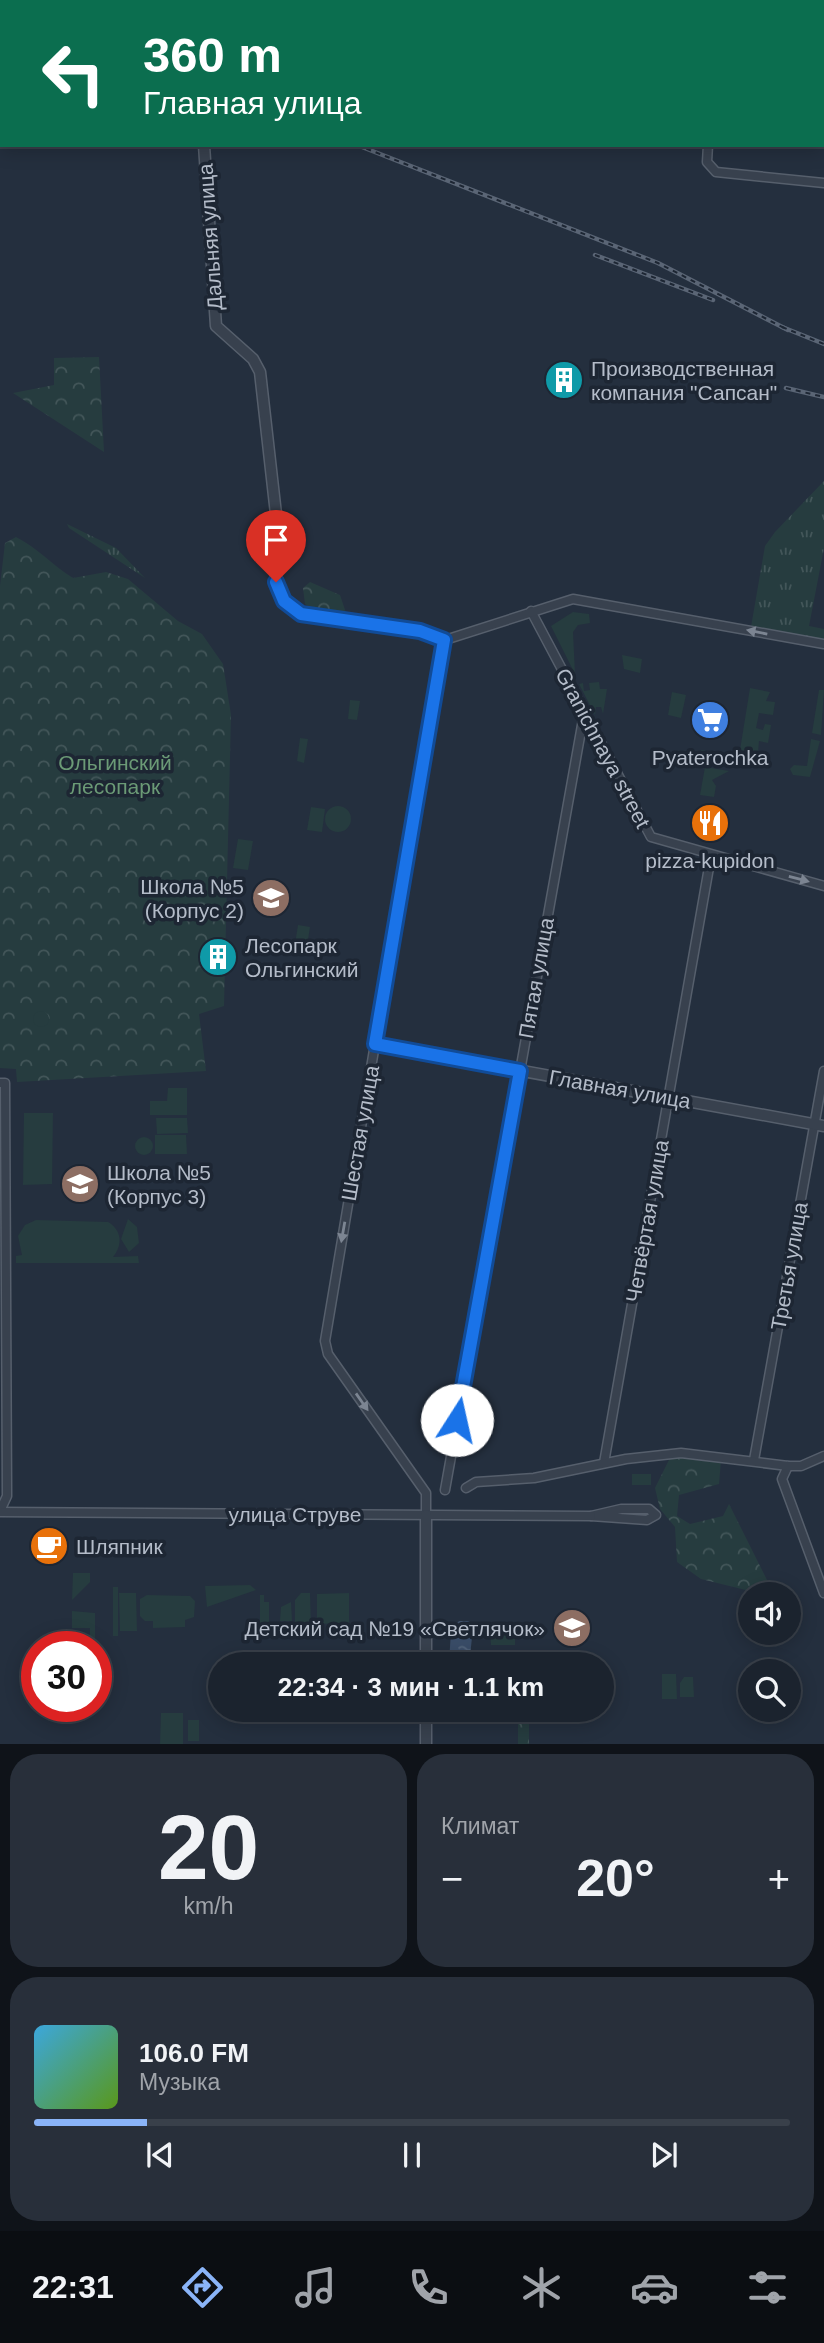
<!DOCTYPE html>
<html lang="ru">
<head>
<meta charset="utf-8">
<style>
  :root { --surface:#1b232e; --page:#282f3a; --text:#f1f3f6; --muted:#a0a4aa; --line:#39404a; --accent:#8ab4f8 }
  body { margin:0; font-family:Arial,sans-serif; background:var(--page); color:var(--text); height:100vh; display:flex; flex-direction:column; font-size:26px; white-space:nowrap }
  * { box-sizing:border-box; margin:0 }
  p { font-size:23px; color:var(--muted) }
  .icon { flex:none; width:38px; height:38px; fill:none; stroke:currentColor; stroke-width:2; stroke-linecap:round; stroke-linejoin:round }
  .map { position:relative; height:1744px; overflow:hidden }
  .details { display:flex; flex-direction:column; gap:10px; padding:10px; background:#0f1319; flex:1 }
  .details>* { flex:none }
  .hud { position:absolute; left:0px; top:0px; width:824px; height:147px; box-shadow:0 4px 18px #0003,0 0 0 2px var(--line); background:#0b6e4f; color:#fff; overflow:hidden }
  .tools { position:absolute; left:738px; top:1582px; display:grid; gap:14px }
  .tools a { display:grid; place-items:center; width:63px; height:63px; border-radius:50%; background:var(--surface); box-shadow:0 4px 18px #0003,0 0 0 2px var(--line); font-size:35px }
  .speed { position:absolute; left:21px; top:1631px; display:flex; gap:14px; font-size:35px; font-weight:700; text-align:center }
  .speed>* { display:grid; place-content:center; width:91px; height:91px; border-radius:50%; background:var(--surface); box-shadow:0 4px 18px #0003,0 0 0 2px var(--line); line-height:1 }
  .speed .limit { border:10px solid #d22; background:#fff; color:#111 }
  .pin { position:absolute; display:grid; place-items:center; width:60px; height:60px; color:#fff; margin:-72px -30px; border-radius:50% 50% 50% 0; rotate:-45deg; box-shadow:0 0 7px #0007 }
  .pin .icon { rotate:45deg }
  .me { position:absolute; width:77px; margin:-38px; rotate:10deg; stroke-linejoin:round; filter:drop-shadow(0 0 5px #0008) }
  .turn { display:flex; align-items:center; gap:24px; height:147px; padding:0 28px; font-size:32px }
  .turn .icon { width:91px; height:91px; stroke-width:2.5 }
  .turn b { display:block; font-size:49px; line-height:60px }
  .big { font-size:52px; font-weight:800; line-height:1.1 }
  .details .card { flex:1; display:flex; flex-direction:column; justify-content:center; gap:10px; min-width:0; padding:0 24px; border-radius:28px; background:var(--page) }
  .details .dial { align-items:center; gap:0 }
  .dial b { font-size:91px; line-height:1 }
  .song { display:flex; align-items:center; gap:21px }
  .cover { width:84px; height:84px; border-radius:10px; background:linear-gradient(135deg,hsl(200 70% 55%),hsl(90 70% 35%)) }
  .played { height:7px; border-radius:4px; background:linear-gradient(90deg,var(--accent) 15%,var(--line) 15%) }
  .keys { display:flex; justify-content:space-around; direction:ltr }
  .heat { display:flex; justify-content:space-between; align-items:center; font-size:38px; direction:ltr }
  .details .tiles { flex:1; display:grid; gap:10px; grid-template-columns:1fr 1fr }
  .card:last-child { grid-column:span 2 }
  .trip { position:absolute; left:208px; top:1652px; width:406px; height:70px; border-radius:35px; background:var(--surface); box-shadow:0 4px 18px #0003,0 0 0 2px var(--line); font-weight:800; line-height:70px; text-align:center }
  .dock { display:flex; height:112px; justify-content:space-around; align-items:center; background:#0b0e12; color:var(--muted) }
  .dock .icon { width:49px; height:49px }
  .dock .current { color:var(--accent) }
  .dock b { font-size:32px; color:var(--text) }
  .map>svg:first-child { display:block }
  .grass { fill:url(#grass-tufts) }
  .forest { fill:url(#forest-crowns) }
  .park { fill:#263c3f }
  .water { fill:url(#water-ripples) }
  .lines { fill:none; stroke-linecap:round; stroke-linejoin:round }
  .minor-casing { stroke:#565f6c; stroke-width:11 }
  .tertiary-casing { stroke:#565f6c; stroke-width:13 }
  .minor { stroke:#38414e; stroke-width:8 }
  .tertiary { stroke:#38414e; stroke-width:10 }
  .rail-casing { stroke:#5a6575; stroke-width:4.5 }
  .rail { stroke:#1d2633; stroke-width:2; stroke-dasharray:5; stroke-linecap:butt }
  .oneway { fill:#7c8592 }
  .route-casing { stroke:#114b97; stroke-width:18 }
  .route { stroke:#1a73e8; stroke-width:12 }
  .labels { text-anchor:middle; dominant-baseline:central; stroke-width:7; stroke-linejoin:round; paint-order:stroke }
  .street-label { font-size:21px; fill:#b4bcc9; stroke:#1d2633 }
  .poi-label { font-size:21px; fill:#b4bcc9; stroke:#1d2633; text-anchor:start }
  .park-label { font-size:21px; fill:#6b9a76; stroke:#1d2633 }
</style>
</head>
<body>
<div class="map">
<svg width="824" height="1745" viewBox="0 0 824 1745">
  <defs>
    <pattern id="grass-tufts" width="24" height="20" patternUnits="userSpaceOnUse" patternTransform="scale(1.75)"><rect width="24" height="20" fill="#263c3f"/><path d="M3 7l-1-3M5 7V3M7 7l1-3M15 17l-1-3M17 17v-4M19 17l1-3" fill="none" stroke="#435659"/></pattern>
    <pattern id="forest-crowns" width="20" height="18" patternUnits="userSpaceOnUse" patternTransform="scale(1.75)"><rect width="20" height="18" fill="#263c3f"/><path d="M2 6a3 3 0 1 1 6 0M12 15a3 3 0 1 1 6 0" fill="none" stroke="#435659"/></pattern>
    <pattern id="water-ripples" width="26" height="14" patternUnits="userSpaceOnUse" patternTransform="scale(1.75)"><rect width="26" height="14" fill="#394c67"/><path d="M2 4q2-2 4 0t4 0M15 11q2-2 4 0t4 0" fill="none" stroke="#53647b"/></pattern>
  </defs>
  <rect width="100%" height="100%" fill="#242f3e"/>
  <!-- grass -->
  <g class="grass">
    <polygon points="824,481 824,548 809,626 824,629 824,641 751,627 765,546 775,532"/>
    <polygon points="67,524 116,548 145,578 69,528"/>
  </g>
  <!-- forest -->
  <g class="forest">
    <polygon points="99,357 104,452 13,393 54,385 54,358"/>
    <path d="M16 537C38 548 52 565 73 578L106 572 128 579 178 621 202 634 223 664 231 715 224 1006 199 1014 206 1071 17 1082 16 1069 0 1068V586L5 543Z"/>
    <polygon points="310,582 340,595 346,613 314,610 305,604 303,588"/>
    <polygon points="692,1457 721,1460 719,1484 679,1495 677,1516 690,1524 723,1516 729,1504 774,1594 762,1594 701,1579 677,1562 675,1527 660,1509 655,1488 670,1458"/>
    <rect x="518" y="1713" width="11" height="31"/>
  </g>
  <!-- park -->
  <g class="park">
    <polygon points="573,612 589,614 590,623 578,625 573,632 575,674 551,626"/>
    <polygon points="622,655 642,659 640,673 624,669"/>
    <polygon points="599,682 600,689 607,689 603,714 601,707 596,707 595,715 579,684 583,683 584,691 590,690 589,683"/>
    <polygon points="750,688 770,692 766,701 775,702 773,715 759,713 756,728 763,730 765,724 771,725 768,743 759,741 758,753 740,750"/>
    <polygon points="819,690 824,690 821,735 812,733"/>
    <polygon points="672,692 686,695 681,718 668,715"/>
    <polygon points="350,700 360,701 357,720 348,719"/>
    <polygon points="300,738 308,739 304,763 297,761"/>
    <polygon points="811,739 820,741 810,777 793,775 790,769 794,765 807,766"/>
    <polygon points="701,750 718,753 716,765 699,762"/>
    <polygon points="705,767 729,771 712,780 716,786 714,797 700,795"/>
    <circle cx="338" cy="819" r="13"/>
    <polygon points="311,807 325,809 322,832 307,830"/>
    <polygon points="238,839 253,841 248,870 233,868"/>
    <polygon points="298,925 310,927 307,946 295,944"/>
    <circle cx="41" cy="1019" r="8"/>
    <polygon points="168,1088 187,1088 187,1115 150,1115 150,1101 167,1101"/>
    <polygon points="24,1113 53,1113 52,1184 23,1185"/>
    <polygon points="156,1118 187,1118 188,1133 157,1134"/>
    <polygon points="155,1135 186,1135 187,1154 155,1154"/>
    <circle cx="144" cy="1146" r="9"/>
    <polygon points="128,1219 137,1227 139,1243 129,1252 121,1239"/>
    <path d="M36 1220 108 1222C122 1230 123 1245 113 1257L138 1256 139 1263H16V1256L22 1255 18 1236 25 1225Z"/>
    <rect x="632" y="1474" width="19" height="11"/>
    <polygon points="73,1573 90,1573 90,1582 72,1600"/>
    <polygon points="250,1585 256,1590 207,1607 205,1586"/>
    <rect x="113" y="1587" width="5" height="49"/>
    <polygon points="119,1593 136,1593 137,1631 120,1631"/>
    <polygon points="301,1593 310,1593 311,1627 295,1627 295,1600"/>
    <polygon points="349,1593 349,1623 317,1624 317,1594"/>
    <polygon points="147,1595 190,1596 195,1601 194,1617 185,1620 185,1627 153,1628 153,1621 145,1621 140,1616 140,1599"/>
    <polygon points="260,1595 264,1595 264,1602 269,1602 269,1624 260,1624"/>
    <polygon points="291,1602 292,1621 280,1621 281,1607"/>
    <polygon points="72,1611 95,1613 95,1642 90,1642 90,1628 72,1628"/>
    <polygon points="515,1631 515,1645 491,1645 490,1632"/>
    <polygon points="662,1674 676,1674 677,1699 662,1699"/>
    <polygon points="684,1677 693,1677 694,1697 680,1697 680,1683"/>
    <polygon points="282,1710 300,1710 306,1715 307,1710 337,1710 337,1717 341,1710 349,1710 349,1718 337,1718 337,1722 282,1722"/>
    <polygon points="161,1713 183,1713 183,1744 160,1744"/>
    <rect x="188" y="1720" width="11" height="21"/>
  </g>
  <!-- water -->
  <polygon class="water" points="459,1621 469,1621 473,1629 469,1664 449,1664 451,1630"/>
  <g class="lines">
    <defs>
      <g id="minor">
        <polyline points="722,2 722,0"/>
        <polyline points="708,145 707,162 716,172 824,183"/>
        <polyline points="531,611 651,837 824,886"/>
        <polyline points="445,640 573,599 824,644"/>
        <polyline points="375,1044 325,1341 328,1354 426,1493 426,1515"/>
        <polyline points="0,1083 5,1083 7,1496 0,1511"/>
        <polyline points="754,1460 824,1071"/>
        <polyline points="604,1463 711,856"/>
        <polyline points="788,1466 782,1479 824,1593"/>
        <polyline points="466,1488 476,1482 534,1478 626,1459 681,1453 788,1466 801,1466 824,1456"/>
        <polyline points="445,1490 584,714"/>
        <polygon points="621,1509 649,1509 656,1515 647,1520 591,1516"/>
        <polyline points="0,1512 591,1516"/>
      </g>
      <g id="tertiary">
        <polyline points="233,2 233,0"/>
        <polyline points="204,145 216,326 253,359 260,372 276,514 270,543 272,563 284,601 292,609 307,616 420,631 445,640 375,1044 824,1126"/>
        <polyline points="426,1664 426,1515"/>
        <polyline points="426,1745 426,1710"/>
      </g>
    </defs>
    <!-- minor casing -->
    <use href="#minor" class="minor-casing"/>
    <!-- tertiary casing -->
    <use href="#tertiary" class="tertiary-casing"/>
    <!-- minor -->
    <use href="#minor" class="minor"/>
    <!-- tertiary -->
    <use href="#tertiary" class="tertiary"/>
    <defs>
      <g id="rail">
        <polyline points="357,145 658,263 788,330"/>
        <polyline points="595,255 713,300"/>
        <polyline points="782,327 824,344"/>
        <polyline points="786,388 824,397"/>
      </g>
    </defs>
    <!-- rail casing -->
    <use href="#rail" class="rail-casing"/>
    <!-- rail -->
    <use href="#rail" class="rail"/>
  </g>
  <!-- one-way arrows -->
  <defs><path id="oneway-solid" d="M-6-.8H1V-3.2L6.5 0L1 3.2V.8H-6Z" transform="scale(1.75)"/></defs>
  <g class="oneway">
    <use href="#oneway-solid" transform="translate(757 632) rotate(-169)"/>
    <use href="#oneway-solid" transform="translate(799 879) rotate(15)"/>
    <use href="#oneway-solid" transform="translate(343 1232) rotate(100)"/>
    <use href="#oneway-solid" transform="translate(362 1402) rotate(55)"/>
  </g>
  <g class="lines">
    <defs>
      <polyline id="route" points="276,582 284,601 301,614 420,631 444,640 375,1044 520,1071 457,1420"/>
    </defs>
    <!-- route casing -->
    <use href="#route" class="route-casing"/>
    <!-- route -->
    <use href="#route" class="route"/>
  </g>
  <!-- icons -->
  <defs>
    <symbol id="building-disc" viewBox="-11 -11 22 22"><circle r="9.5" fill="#0f9aa8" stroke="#1d2633"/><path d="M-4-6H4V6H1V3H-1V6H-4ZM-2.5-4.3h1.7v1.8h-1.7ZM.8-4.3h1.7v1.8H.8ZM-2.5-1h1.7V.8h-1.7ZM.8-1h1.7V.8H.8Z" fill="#fff"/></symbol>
    <symbol id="supermarket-disc" viewBox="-11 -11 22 22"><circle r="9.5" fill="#3f7fe0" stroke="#1d2633"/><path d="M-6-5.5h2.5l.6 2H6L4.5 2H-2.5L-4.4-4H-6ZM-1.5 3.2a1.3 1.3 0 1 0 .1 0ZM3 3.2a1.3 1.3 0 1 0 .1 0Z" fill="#fff"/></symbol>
    <symbol id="restaurant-disc" viewBox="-11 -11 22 22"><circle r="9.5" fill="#e8710a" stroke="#1d2633"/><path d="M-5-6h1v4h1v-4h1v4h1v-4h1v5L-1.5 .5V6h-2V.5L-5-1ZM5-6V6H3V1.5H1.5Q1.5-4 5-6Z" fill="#fff"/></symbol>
    <symbol id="school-disc" viewBox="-11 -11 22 22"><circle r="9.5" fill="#8d6e63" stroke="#1d2633"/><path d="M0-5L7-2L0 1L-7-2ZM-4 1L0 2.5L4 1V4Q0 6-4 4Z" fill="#fff"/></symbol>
    <symbol id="cafe-disc" viewBox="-11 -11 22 22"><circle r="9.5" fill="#e8710a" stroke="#1d2633"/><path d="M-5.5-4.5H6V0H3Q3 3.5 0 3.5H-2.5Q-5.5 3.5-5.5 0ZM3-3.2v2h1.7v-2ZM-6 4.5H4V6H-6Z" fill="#fff"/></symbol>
  </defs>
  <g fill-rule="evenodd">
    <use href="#building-disc" x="542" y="358" width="44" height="44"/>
    <use href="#supermarket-disc" x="688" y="698" width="44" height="44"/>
    <use href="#restaurant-disc" x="688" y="801" width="44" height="44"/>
    <use href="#school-disc" x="249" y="876" width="44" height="44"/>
    <use href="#building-disc" x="196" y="935" width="44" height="44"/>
    <use href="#school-disc" x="58" y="1162" width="44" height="44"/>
    <use href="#cafe-disc" x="27" y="1524" width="44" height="44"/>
    <use href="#school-disc" x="550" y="1606" width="44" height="44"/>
  </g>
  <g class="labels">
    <!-- street labels -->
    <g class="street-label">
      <text transform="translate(210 237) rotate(-94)">Дальняя улица</text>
      <text transform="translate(603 748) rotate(62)">Granichnaya street</text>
      <text transform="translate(536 978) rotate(-80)">Пятая улица</text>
      <text transform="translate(620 1089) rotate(10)">Главная улица</text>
      <text transform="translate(360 1133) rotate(-80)">Шестая улица</text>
      <text transform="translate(647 1221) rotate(-80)">Четвёртая улица</text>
      <text transform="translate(789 1266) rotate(-80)">Третья улица</text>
      <text x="295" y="1514">улица Струве</text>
    </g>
    <!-- poi labels -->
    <g class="poi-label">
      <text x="591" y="368">Производственная<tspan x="591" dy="24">компания "Сапсан"</tspan></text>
      <text x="710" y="757" text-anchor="middle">Pyaterochka</text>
      <text x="710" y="860" text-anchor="middle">pizza-kupidon</text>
      <text x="244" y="886" text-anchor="end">Школа №5<tspan x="244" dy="24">(Корпус 2)</tspan></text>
      <text x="245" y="945">Лесопарк<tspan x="245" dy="24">Ольгинский</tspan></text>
      <text x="107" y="1172">Школа №5<tspan x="107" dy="24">(Корпус 3)</tspan></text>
      <text x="76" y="1546">Шляпник</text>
      <text x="545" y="1628" text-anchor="end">Детский сад №19 «Светлячок»</text>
    </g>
    <!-- park labels -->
    <g class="park-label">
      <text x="115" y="762">Ольгинский<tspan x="115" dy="24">лесопарк</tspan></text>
    </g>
  </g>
</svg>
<div class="tools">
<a><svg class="icon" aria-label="sound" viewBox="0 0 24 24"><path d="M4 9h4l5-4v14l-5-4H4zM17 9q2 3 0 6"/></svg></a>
<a><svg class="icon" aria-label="search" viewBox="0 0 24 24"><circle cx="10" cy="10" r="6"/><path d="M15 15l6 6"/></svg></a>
</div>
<div class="speed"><div class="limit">30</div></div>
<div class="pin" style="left:276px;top:582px;background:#d93025"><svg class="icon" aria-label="arrive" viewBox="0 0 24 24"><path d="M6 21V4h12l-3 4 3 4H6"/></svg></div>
<svg class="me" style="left:457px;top:1420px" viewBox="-20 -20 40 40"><circle r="19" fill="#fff"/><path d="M0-13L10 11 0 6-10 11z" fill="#1a73e8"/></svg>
<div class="trip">22:34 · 3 мин · 1.1 km</div>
<div class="hud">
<div class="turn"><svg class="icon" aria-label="left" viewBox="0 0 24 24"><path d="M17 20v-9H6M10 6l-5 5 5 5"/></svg><div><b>360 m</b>Главная улица</div></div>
</div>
</div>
<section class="details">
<div class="tiles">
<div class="card dial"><b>20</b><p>km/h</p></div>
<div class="card"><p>Климат</p>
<div class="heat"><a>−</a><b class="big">20°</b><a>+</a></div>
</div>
<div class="card">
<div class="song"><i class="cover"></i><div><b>106.0 FM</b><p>Музыка</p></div></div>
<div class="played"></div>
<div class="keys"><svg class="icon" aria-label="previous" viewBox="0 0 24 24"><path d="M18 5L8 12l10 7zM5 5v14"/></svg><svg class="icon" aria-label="pause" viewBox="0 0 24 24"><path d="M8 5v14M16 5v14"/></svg><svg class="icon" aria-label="next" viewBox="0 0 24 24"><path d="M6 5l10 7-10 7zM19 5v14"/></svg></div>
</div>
</div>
</section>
<nav class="dock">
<b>22:31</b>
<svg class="icon current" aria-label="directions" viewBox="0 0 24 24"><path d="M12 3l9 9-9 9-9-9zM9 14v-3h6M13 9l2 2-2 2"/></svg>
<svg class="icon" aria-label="music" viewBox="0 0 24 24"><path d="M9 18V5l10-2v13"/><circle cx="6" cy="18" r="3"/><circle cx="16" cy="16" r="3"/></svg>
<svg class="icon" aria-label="phone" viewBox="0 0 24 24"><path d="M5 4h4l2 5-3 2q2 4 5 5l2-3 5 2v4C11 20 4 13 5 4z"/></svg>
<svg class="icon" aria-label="climate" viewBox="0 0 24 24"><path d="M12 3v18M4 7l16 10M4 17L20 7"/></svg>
<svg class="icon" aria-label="car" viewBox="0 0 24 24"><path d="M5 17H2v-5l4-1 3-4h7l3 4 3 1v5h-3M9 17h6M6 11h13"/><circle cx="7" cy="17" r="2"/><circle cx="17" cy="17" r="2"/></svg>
<svg class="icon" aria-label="filters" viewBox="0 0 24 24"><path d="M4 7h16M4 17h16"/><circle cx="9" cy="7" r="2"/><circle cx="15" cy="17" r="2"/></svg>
</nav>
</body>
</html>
